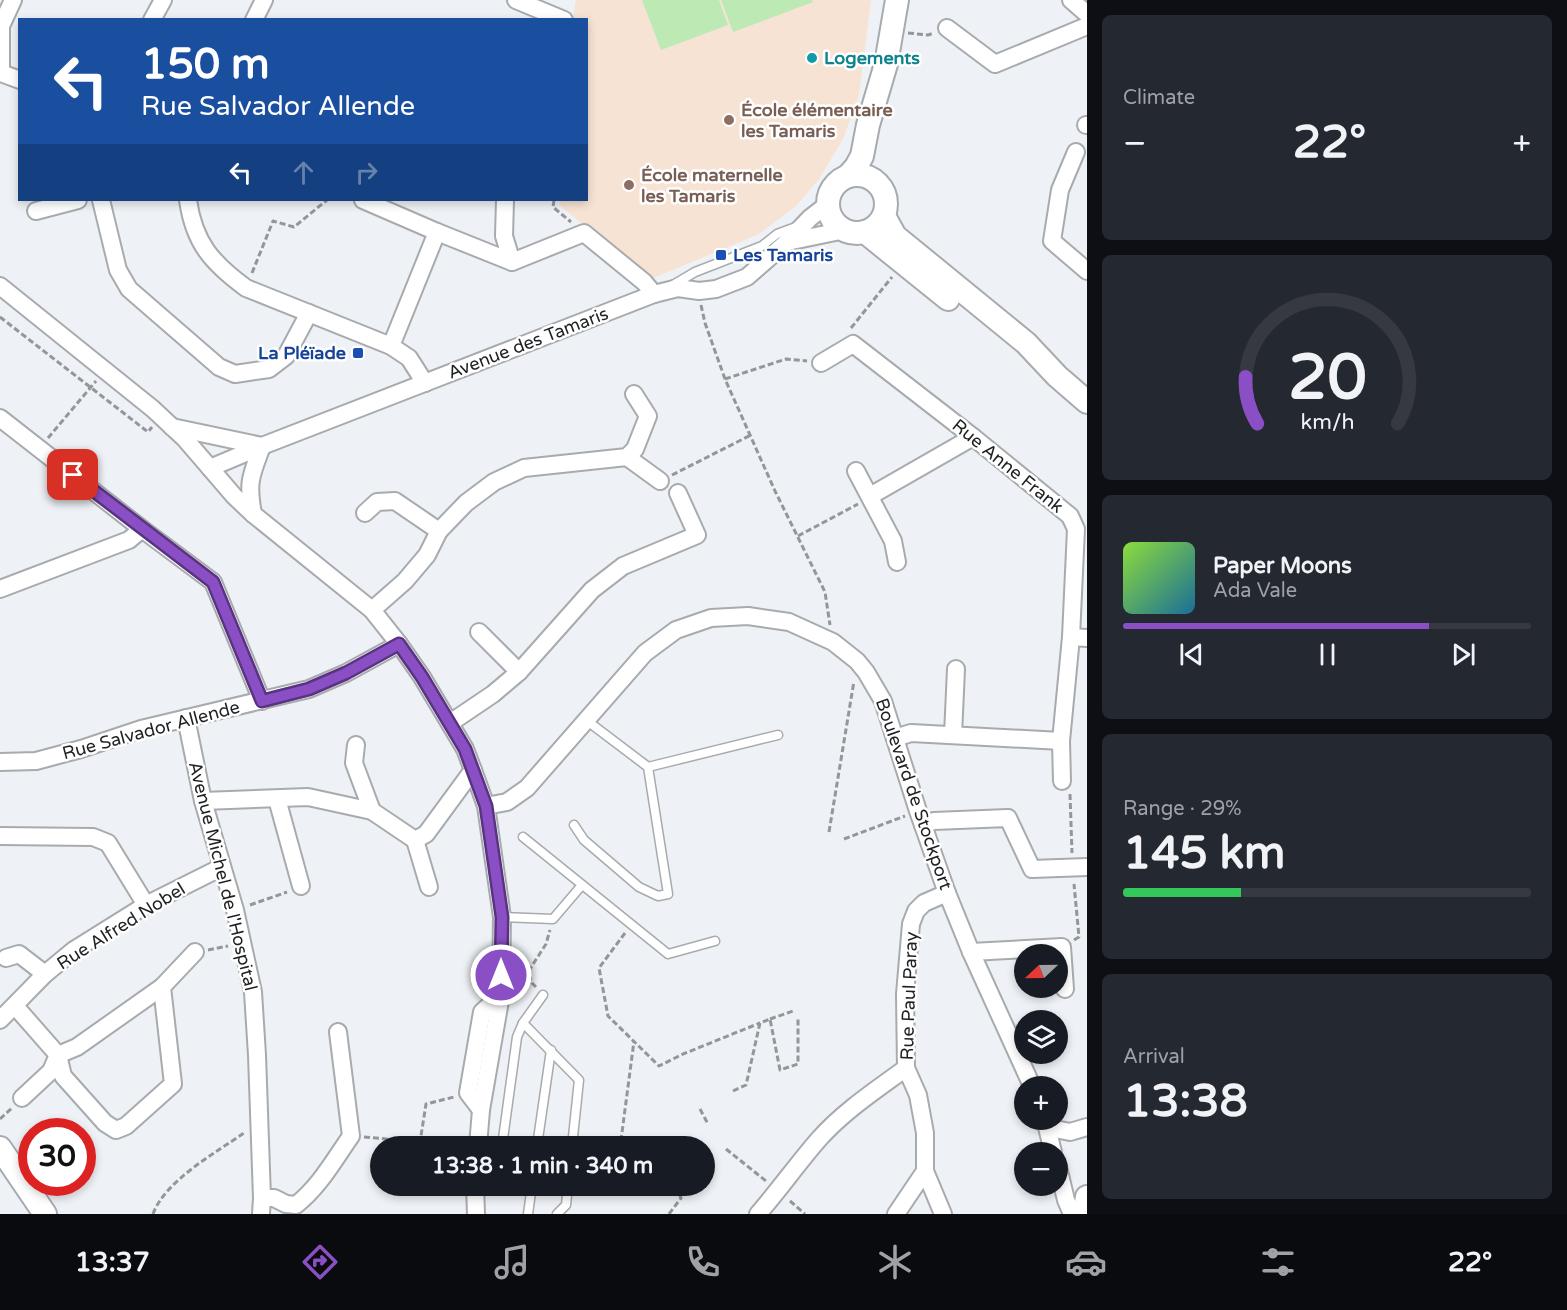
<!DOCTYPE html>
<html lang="en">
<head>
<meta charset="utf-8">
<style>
  :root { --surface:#171b24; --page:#242831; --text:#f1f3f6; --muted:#9ea1a6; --line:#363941; --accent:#8a4fc5 }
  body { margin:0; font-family:"Varela Round",sans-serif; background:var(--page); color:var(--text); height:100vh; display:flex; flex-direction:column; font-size:22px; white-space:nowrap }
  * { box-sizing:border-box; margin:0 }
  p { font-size:20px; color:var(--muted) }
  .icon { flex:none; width:33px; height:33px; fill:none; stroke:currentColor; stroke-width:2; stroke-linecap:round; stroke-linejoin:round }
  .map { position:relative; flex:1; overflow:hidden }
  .panel { display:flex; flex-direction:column; gap:15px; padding:15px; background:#0d0f14; width:480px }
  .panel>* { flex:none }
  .guide { position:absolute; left:18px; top:18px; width:570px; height:183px; border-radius:0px; box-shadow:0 3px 9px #0003; background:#1a4fa0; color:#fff; overflow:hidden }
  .needle { width:39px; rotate:248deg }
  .buttons { position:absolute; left:1014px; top:944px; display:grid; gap:12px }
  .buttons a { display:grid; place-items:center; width:54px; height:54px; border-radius:50%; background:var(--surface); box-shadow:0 3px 9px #0003; font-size:30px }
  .speed { position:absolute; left:18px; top:1118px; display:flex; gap:12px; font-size:30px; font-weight:700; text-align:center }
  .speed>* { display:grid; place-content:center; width:78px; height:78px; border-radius:50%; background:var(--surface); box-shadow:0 3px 9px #0003; line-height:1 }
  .speed .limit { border:9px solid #d22; background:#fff; color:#111 }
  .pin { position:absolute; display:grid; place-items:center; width:51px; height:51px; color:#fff; margin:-26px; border-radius:12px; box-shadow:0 3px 9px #0006 }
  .me { position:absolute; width:66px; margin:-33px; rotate:0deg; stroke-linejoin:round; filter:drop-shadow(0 0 4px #0008) }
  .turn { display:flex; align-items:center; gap:21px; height:126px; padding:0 24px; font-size:27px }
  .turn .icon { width:78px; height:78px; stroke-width:2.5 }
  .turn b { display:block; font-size:42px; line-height:51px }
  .lanes { display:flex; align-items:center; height:57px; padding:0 24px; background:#0003; justify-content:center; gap:30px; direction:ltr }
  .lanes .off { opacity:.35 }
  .big { font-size:45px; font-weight:800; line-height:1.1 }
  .panel .widget { flex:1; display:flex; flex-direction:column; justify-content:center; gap:9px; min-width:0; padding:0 21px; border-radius:9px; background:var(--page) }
  .panel .dial { align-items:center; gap:0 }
  .dial svg { height:156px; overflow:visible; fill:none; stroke:var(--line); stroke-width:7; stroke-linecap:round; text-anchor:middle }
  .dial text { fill:var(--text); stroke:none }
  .song { display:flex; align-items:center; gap:18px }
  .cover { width:72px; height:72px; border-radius:9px; background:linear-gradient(135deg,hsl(90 70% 55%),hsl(200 70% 35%)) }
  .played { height:6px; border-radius:3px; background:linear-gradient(90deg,var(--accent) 75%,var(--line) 75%) }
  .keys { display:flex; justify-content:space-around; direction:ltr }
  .heat { display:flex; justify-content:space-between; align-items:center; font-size:33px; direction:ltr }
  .charge { height:9px; border-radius:4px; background:linear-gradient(90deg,#34c759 29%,var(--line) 0) }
  .trip { position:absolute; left:370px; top:1136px; width:345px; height:60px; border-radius:30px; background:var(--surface); box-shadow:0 3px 9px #0003; font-weight:800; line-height:60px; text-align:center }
  .tabs { display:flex; height:96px; justify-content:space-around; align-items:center; background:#090b0e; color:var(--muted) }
  .tabs .icon { width:42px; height:42px }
  .tabs .active { color:var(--accent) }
  .tabs b { font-size:27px; color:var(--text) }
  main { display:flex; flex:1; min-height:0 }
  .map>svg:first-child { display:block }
  .education { fill:#f6e3d3 }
  .green { fill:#bde9b5 }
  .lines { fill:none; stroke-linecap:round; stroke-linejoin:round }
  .lane-casing { stroke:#a8abae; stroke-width:11 }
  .street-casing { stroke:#a8abae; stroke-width:20 }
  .secondary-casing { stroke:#a8abae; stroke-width:26 }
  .path { stroke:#949699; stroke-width:3; stroke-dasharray:6 3; stroke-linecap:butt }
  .lane { stroke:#fff; stroke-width:8 }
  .street { stroke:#fff; stroke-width:16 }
  .secondary { stroke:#fff; stroke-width:22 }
  .route-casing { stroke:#5a3380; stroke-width:15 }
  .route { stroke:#8a4fc5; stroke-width:10 }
  .culture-dot { fill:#0f9aa8; stroke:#fff; stroke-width:2 }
  .education-dot { fill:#8d6e63; stroke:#fff; stroke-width:2 }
  .transit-dot { fill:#1a4fb4; stroke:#fff; stroke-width:2 }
  .labels { text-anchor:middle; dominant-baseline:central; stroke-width:5; stroke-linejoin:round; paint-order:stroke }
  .culture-label { font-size:18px; font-weight:bold; fill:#0d838f; stroke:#fff; text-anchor:start }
  .education-label { font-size:18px; font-weight:bold; fill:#785e54; stroke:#fff; text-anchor:start }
  .transit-label { font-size:18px; font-weight:bold; fill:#164399; stroke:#fff; text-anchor:start }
  .street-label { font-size:18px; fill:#1f2022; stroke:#fff }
</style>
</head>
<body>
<main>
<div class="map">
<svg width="1087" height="1214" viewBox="0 0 1087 1214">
  <rect width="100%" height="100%" fill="#eef1f5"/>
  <!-- education -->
  <polygon class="education" points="576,0 871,0 859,95 843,139 819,179 796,206 759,234 651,279 559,205 560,200 586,200 586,20 573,19"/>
  <!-- green -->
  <g class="green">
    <polygon points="642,0 719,0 728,25 661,50"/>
    <polygon points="721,0 812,0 813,2 733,32"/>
  </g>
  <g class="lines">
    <defs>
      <g id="lane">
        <polyline points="673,285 695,272 762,246 777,234 796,227"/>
        <polyline points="586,720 648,767 778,735"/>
        <polyline points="574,825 584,840 639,887 658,896 668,894 648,767"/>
        <polyline points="523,837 668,954 715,941"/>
        <polyline points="502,917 553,919 582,885"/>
        <polyline points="543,995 523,1023 579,1080 572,1146"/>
        <polyline points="502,1146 517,1037 523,1023"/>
        <polyline points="537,1146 551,1050"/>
        <polyline points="528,1214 532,1185"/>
        <polyline points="557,1214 566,1205 568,1185"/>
      </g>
      <g id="street">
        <polyline points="516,0 564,20"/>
        <polyline points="1071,0 1087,14"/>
        <polyline points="152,20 163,0"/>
        <polyline points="254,20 264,0"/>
        <polyline points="0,26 1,26 1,73 20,80"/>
        <polyline points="1,26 13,0"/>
        <polyline points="947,28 995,64 1087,26"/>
        <polyline points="1086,125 1087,125"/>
        <polyline points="1076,152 1060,190 1052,241 1087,271"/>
        <polyline points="101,200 118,270 129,289 219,367 235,374 269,369 286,356 309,313"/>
        <path d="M188 200C194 243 212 263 246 288L391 346 409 358 425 383"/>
        <polyline points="363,200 437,232 512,262 584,233 644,282 654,294"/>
        <polyline points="505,200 504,236 512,262"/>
        <polyline points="36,211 78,200"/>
        <polyline points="787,242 845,230"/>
        <polyline points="0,286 153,409 185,439 210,468 262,446 654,294 678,288 699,291 716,289 747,277 787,242 810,218 828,204"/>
        <polyline points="391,346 437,232"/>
        <polyline points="821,363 853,344 973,437 1070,516 1076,529 1071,637 1061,741 1062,781"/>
        <polyline points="0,418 142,529 213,582 262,701"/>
        <polyline points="172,427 262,446"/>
        <polyline points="627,457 660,481"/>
        <polyline points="210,468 234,496 253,514 372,610 399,644 422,677 465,749 473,770 486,806 502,917 501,995 481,1110 478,1146"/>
        <polyline points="856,471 893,541 897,562"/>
        <polyline points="870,496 973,437"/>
        <polyline points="365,513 377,502 395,501 439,531"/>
        <path d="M253 514C247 481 251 476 262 446"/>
        <polyline points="0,589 129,540 142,529"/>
        <polyline points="372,610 405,581 427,555 439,531 466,503 494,482 524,468 627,457 635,449 648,416 634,394"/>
        <polyline points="479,632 519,672"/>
        <polyline points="1071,637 1087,638"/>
        <polyline points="186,718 203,801 235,910 253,992 257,1055 262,1198 261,1214"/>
        <polyline points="450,723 493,694 519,672 592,590 623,566 697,535 678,493"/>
        <polyline points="953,735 956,669"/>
        <polyline points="895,738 911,733 1061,741"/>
        <polyline points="356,745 354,763 372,811"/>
        <polyline points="0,762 36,761 81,749 141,729 309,689 346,673 399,644"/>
        <polyline points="277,799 301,886"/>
        <polyline points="203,801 308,797 372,811 415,840 426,834 473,770"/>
        <polyline points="486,806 507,802 527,788 645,653 676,630 711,618 748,616 789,622 833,642 857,661 866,672 883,701 918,811 947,893 971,952 1032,1086"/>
        <polyline points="923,825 934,821 1008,818 1032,869 1087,867"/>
        <polyline points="0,836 93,837 108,843 146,905"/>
        <polyline points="415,840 429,887"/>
        <polyline points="971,952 1062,947 1065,989"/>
        <polyline points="6,958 19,954 45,974"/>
        <polyline points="15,1006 58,1055 63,1076 105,1123 116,1130 126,1126 173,1084 162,987 195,952"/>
        <polyline points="0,1020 45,974 74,950 146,905 222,867"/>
        <polyline points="22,1098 51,1071 58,1055 77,1047 162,987"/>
        <polyline points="481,1110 468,1093 482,1012 501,995"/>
        <polyline points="1045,1119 1053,1152"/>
        <polyline points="1049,1119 1055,1129 1070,1132 1087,1127"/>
        <polyline points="1058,1167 1066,1200 1072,1214"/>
        <polyline points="925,1171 943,1214"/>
        <polyline points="475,1185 476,1214"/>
        <path d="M262 1198H274L286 1204 296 1205C320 1186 334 1160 351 1136L338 1032"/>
        <path d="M758 1214C779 1190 798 1163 819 1139 844 1111 876 1090 906 1068"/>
        <polyline points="896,1214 925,1171 925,1133 918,1095 906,1068 905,994 911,924 916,911 924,903 947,893"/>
      </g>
      <g id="secondary">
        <circle cx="857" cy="204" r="29"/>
        <polyline points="848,176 856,167 862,156 868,125 886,64 897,0"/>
        <polyline points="884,216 895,236 1026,343 1057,376 1087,402"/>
        <polyline points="865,232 948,299"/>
        <polyline points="0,1148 45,1214"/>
        <polyline points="1084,1214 1087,1197"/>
      </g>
    </defs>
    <!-- lane casing -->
    <use href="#lane" class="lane-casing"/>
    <!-- street casing -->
    <use href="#street" class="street-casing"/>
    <!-- secondary casing -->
    <use href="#secondary" class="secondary-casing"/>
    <!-- path -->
    <g class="path">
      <polyline points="908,33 928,35 934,33"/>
      <polyline points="554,200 553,207 571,222"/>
      <polyline points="252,273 273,221 294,227 327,200"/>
      <polyline points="701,305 705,323 725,379 775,491 825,592 830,625"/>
      <polyline points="0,317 148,432 152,427"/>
      <polyline points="851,328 892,277"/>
      <polyline points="725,379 786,359 807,361"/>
      <polyline points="48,438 96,381"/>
      <polyline points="672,475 751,435"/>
      <polyline points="798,536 858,504"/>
      <polyline points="1070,794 1072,853"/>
      <polyline points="829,832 854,681"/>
      <polyline points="844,839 905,816"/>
      <polyline points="250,905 287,892"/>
      <polyline points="625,933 599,968 608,1016 659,1066 683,1054 760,1023"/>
      <polyline points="1074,940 1079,937 1074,884"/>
      <polyline points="208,950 228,946"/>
      <polyline points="536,987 532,983 528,972 546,944 550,930"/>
      <polyline points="770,1019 793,1011"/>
      <polyline points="733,1091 746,1085 760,1023 770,1019 780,1070 798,1064 798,1017"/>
      <polyline points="700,1109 708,1124"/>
      <polyline points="0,1119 12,1108"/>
      <polyline points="364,1137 420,1142 426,1104 454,1097"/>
      <polyline points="629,1146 621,1140 634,1041"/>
      <polyline points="726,1149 766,1181"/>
      <polyline points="790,1201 805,1214"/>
      <path d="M153 1214C165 1181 215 1153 244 1133"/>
      <polyline points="669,1214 681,1198 675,1185"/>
    </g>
    <!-- lane -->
    <use href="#lane" class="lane"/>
    <!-- street -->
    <use href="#street" class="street"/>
    <!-- secondary -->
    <use href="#secondary" class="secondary"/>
  </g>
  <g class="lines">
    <defs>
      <polyline id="route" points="73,475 213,582 262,701 309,689 346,673 399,644 422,677 465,749 486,806 502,917 501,975"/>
    </defs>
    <!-- route casing -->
    <use href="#route" class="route-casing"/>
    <!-- route -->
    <use href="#route" class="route"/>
  </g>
  <!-- markers -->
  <circle class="culture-dot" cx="812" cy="58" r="6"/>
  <g class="education-dot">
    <circle cx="729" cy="120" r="6"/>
    <circle cx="629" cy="185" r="6"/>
  </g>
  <g class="transit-dot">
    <rect x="715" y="249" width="12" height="12" rx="3"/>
    <rect x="352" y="347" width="12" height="12" rx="3"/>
  </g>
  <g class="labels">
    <!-- culture labels -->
    <g class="culture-label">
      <text x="824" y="58">Logements</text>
    </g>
    <!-- education labels -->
    <g class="education-label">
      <text x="741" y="110">École élémentaire<tspan x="741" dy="21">les Tamaris</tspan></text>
      <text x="641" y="175">École maternelle<tspan x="641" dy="21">les Tamaris</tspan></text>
    </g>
    <!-- transit labels -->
    <g class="transit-label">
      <text x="733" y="255">Les Tamaris</text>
      <text x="346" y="353" text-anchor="end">La Pléïade</text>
    </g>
    <!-- street labels -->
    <g class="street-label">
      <text transform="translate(528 343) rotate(-21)">Avenue des Tamaris</text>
      <text transform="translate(1008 466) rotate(39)">Rue Anne Frank</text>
      <text transform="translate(151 730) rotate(-15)">Rue Salvador Allende</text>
      <text transform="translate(914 794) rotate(71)">Boulevard de Stockport</text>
      <text transform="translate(223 876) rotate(76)">Avenue Michel de l'Hospital</text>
      <text transform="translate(121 926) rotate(-32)">Rue Alfred Nobel</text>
      <text transform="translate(909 996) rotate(-88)">Rue Paul Paray</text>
    </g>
  </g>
</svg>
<div class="buttons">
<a><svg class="needle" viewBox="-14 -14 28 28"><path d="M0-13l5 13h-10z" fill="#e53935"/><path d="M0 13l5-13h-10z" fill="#9ea1a6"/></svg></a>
<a><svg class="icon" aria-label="layers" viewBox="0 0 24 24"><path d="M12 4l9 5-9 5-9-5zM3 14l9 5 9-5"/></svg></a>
<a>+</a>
<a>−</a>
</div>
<div class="speed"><div class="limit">30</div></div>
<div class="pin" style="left:73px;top:475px;background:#d93025"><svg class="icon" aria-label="arrive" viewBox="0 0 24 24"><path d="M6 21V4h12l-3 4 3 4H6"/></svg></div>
<svg class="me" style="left:501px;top:975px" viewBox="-20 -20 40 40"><circle r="17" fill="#8a4fc5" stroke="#fff" stroke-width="3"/><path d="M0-11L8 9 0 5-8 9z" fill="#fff"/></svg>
<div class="trip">13:38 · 1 min · 340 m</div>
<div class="guide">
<div class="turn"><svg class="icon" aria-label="left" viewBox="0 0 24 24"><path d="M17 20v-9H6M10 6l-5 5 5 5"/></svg><div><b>150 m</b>Rue Salvador Allende</div></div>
<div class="lanes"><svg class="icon" aria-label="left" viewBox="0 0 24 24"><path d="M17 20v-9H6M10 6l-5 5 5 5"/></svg><svg class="icon off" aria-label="ahead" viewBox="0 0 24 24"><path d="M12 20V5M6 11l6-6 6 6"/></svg><svg class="icon off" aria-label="right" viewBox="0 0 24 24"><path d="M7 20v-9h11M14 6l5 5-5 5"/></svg></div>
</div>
</div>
<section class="panel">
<div class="widget"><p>Climate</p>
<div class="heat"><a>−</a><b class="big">22°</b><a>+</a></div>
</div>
<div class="widget dial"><svg viewBox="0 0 100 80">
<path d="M14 69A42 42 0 1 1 86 69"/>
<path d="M14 69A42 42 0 0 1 8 45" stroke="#8a4fc5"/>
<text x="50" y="56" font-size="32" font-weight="700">20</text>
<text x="50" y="72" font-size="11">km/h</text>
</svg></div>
<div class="widget">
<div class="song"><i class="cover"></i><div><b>Paper Moons</b><p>Ada Vale</p></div></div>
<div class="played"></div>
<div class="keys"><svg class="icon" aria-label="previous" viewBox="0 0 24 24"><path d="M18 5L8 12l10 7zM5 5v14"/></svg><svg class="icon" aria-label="pause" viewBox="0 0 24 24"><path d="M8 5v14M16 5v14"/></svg><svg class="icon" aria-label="next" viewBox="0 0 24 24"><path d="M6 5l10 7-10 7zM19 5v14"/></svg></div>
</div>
<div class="widget"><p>Range · 29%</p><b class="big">145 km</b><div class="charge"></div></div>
<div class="widget"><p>Arrival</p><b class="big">13:38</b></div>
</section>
</main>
<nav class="tabs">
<b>13:37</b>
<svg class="icon active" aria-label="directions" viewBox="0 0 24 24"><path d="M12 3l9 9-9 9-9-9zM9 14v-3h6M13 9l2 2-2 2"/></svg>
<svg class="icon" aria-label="music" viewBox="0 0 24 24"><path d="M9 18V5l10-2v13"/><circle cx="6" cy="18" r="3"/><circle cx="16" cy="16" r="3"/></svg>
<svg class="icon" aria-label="phone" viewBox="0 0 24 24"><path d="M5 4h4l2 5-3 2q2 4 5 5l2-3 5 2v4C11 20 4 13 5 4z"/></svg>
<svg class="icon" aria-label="climate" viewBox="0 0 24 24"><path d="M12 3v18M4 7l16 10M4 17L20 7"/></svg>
<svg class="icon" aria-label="car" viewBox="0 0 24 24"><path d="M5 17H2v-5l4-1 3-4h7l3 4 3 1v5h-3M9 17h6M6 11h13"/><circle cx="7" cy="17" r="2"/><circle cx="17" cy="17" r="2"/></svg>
<svg class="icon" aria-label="filters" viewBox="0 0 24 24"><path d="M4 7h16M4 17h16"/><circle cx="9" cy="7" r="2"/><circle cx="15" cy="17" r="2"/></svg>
<b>22°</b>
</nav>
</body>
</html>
